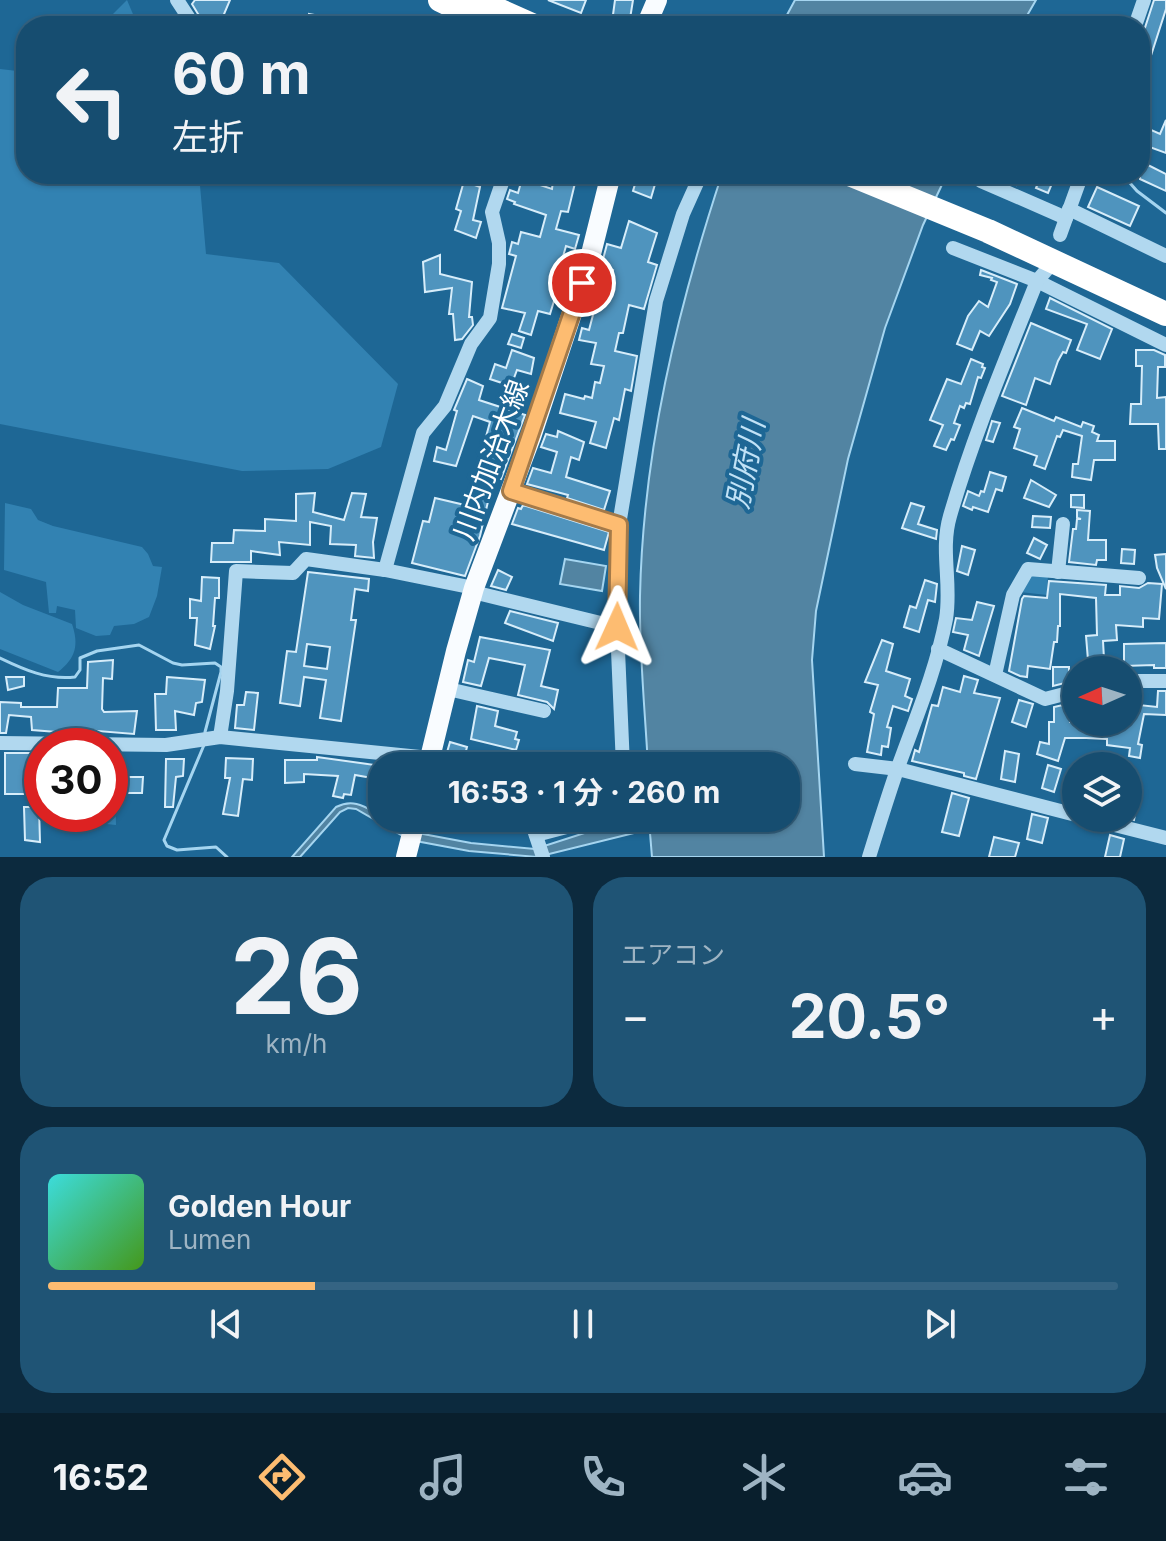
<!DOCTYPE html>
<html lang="ja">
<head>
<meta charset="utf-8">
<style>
  :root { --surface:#164d70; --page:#1f5475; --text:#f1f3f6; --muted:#9eb4c3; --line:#356483; --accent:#fdbc71 }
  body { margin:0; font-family:Inter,"Noto Sans JP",sans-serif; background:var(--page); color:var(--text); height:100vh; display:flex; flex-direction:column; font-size:30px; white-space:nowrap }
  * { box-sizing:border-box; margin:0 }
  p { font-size:26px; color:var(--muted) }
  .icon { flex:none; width:44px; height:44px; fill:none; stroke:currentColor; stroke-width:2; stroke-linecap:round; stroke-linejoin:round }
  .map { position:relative; height:857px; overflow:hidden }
  .drawer { display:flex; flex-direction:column; gap:20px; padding:20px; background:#0c2a3e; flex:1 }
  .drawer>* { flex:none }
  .top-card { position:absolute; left:16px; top:16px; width:1134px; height:168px; border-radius:32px; box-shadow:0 2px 6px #0004,0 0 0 2px var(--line); background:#164d70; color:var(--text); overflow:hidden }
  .needle { width:52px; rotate:267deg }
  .tools { position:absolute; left:1062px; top:656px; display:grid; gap:16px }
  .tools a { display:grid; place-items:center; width:80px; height:80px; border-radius:50%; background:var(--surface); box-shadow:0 2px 6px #0004,0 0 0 2px var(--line); font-size:40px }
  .speed { position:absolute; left:24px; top:728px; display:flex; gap:16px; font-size:40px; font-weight:700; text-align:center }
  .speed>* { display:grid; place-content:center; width:104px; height:104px; border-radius:50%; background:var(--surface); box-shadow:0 2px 6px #0004,0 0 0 2px var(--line); line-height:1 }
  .speed .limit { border:12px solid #d22; background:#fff; color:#111 }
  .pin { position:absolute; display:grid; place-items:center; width:68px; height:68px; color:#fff; margin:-34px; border:4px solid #fff; border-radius:50%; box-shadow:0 2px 8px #0007 }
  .me { position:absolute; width:88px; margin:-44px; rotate:1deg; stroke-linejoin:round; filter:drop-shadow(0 0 6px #0008) }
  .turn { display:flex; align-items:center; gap:28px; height:168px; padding:0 24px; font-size:36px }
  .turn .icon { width:104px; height:104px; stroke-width:2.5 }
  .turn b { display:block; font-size:56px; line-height:68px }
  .big { font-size:60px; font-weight:700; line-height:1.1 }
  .drawer .widget { flex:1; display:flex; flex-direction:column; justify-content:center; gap:12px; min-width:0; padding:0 28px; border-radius:32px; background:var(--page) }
  .drawer .dial { align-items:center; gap:0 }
  .dial b { font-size:104px; line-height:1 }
  .song { display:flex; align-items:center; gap:24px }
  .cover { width:96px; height:96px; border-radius:12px; background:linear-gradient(135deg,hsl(180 70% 55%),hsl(100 70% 35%)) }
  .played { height:8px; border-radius:4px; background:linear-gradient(90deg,var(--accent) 25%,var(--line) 25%) }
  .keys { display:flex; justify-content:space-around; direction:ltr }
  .heat { display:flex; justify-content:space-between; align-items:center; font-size:44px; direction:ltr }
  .drawer .tiles { flex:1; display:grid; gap:20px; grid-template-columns:1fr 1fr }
  .widget:last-child { grid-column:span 2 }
  .trip { position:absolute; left:368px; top:752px; width:432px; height:80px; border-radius:32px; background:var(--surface); box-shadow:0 2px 6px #0004,0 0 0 2px var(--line); font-weight:700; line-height:80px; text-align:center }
  .dock { display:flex; height:128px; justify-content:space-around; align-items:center; background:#091f2d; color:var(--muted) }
  .dock .icon { width:56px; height:56px }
  .dock .active { color:var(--accent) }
  .dock b { font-size:36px; color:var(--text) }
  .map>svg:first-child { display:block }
  .green { fill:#3282b2 }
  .water { fill:#5284a2; stroke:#a5d5f0; stroke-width:2 }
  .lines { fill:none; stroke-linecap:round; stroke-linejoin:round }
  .stream { stroke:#a5d5f0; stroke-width:3 }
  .building { fill:#4f94be; stroke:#d7edfa; stroke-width:2; fill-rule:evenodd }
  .minor { stroke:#b1d8ef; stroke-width:14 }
  .major { stroke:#f9fcff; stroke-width:20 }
  .highway { stroke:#fff; stroke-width:24 }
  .route-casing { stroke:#a47a49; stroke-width:20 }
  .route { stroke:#fdbc71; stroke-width:14 }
  .labels { text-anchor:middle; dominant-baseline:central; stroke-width:8; stroke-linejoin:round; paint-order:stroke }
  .street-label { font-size:28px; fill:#fff; stroke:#1e6795 }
  .water-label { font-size:30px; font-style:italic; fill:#c1e2f6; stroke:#1e6795 }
</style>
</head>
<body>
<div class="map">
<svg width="1166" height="857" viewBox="0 0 1166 857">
  <rect width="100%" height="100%" fill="#1e6795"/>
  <!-- green -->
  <g class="green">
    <polygon points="127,0 138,26 101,26"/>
    <polygon points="0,69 26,72 26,174 199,174 206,254 279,263 398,384 381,447 328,469 242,471 0,424"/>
    <polygon points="5,503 31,509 38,520 53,526 142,547 148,554 153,566 162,567 157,596 149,617 134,624 114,626 110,635 96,636 76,628 75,610 57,606 56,613 49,613 46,582 4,570"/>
    <polygon points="1029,572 1048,573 1047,595 1020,592"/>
    <path d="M0 592 23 605 72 624C79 645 76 658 58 672L0 649Z"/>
    <polygon points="110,749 114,749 116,825 77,821 74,814 110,814"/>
  </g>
  <!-- water -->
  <g class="water">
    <polygon points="795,0 1036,0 1021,26 781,26"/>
    <path d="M722 174H947L923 225 885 328 848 459 816 611 812 660 824 857H652L650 833 638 832 537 857 469 851 421 842 403 836 356 809 348 808 340 812 300 857H292L336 807C354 798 365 807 382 816V818L423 834 471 843 535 849 631 818H786V766H648C645 710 639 652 640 596 643 451 677 311 722 174Z"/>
    <polygon points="565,559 606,566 602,591 560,584"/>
  </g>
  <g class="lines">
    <!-- stream -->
    <g class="stream">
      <polyline points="1122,174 1137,191 1166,213"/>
      <path d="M0 658C25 670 47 680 75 677L80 670V658L97 651 139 645 173 663 182 665 215 663 221 667V672L205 732"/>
      <polyline points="204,745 164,840 167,846 177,850 216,847 227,857"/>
    </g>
  </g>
  <!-- building -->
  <g class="building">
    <polygon points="195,0 230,0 219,26 204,20 198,14 192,4"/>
    <polygon points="548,0 586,0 581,13"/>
    <polygon points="615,0 633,0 629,25 612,22"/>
    <polygon points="1154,0 1166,0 1166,9 1147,68 1140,65 1140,43"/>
    <polygon points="309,14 326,17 324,26 307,26"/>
    <polygon points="1166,120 1166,153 1147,146 1140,160 1140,125 1160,134"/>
    <polygon points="1140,161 1166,174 1166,191 1140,179"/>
    <polygon points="554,174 581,174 579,183 575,183 568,212 561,211 556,229 579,235 575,249 566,246 557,278 566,281 561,303 554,301 550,314 538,311 531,335 519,331 525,313 502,308 516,256 509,254 512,242 518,244 521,232 540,237 546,215 514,204 515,202 507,199 510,190 518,193 522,179 552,189"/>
    <polygon points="638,174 658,174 651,198 633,191"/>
    <polygon points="990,174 1021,174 1016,185"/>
    <polygon points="1042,174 1056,174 1048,193 1036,188"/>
    <polygon points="464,181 480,187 473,220 481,222 476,238 455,230 461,211 456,209"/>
    <polygon points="1097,187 1139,206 1130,226 1088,207"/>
    <polygon points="629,221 657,233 648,262 657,265 644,309 629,305 623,333 619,333 615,351 637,356 631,391 625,389 619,420 614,418 606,448 590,443 596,422 560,413 565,394 584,399 585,396 592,398 595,382 600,383 604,366 591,364 596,343 579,340 582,328 589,330 598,296 603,297 605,290 609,291 613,270 601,267 607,244 621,248"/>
    <polygon points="440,255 440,274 472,282 469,317 472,317 473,325 462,339 455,340 453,314 449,314 452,288 425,292 423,262"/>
    <polygon points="981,270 1017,284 1010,304 989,336 980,331 972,350 957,344 968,316 979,301 988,307 997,282 991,280 992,278 980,275"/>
    <polygon points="1050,298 1112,329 1100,359 1077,350 1087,324 1046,309"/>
    <polygon points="1031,323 1071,340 1066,353 1063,352 1058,361 1050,384 1035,378 1026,405 1002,396"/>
    <polygon points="512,334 524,338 521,348 508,344"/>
    <polygon points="512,350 534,358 531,374 517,370 511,386 490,379 495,364 506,368"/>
    <polygon points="1136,350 1154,350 1165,355 1165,367 1158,367 1157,398 1166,397 1166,449 1159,449 1158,424 1130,424 1131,404 1141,404 1142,366 1136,366"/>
    <polygon points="971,359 983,364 982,367 985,368 981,378 978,377 970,404 966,403 964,408 960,406 954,423 960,425 954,440 951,439 946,450 934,446 943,425 930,420 947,379 961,384"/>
    <polygon points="467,379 483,386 479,400 525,415 501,479 477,470 490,422 473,416 456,466 434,461 437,447 446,450 457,411 454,410"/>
    <polygon points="1022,408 1054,421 1056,417 1081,427 1083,422 1094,426 1092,432 1099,435 1097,441 1115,441 1115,460 1094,460 1091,480 1072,477 1073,464 1078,464 1082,436 1063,430 1060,437 1057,436 1045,469 1034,465 1037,456 1014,448 1020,429 1014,427"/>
    <polygon points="992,421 1000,423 993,442 986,440"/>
    <polygon points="558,431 584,442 579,460 571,457 566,477 610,491 604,510 567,498 568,495 527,484 533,468 551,473 557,452 541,447 546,434 557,437"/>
    <polygon points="990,472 1006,477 1002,491 996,489 988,512 973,507 972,510 963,506 968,491 979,496 981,491 984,492"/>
    <polygon points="1031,480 1056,495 1049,507 1024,498"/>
    <polygon points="471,487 490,493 480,536 465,576 412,563 423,521 429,522 435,498 465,505"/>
    <polygon points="315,493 313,512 344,520 352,493 366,494 361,517 377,518 373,542 374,558 355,556 356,545 330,544 331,526 310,522 310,545 279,542 280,555 251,551 251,562 211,562 212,543 233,543 234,530 265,531 265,519 296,521 296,494"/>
    <polygon points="1071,495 1084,495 1084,508 1071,507"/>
    <polygon points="911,503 924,507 918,524 937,530 936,539 902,528"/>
    <polygon points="523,505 609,532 604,550 512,524 518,508 521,509"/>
    <polygon points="1077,510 1090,511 1088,540 1106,540 1106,560 1097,560 1096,565 1069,562 1073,529 1076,529 1077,519 1081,519 1077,518"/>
    <polygon points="1033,516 1051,517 1050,528 1032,527"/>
    <polygon points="1034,538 1047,545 1040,559 1027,553"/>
    <polygon points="962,546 975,550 968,575 957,571"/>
    <polygon points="1122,549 1135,550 1134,564 1121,563"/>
    <polygon points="1166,554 1166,589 1157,568 1155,555"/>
    <polygon points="498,570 512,577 506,590 491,586"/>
    <path d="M308 572 369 579 368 591 355 589 351 620H356L341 721 320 718 326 680 304 677 300 706 280 703 287 651 296 652ZM307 644 330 647 327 669 304 666Z"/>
    <polygon points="202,577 219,578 219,598 215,598 213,626 215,626 210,649 195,645 197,618 190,618 190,599 201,601"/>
    <polygon points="925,580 937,584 935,602 928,600 919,632 904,627 910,606 916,608"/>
    <polygon points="1049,581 1106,585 1105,595 1120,595 1120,586 1139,588 1148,583 1162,584 1159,619 1143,618 1143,627 1116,625 1117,640 1103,641 1104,659 1088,660 1086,636 1097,635 1096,598 1060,594 1060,626 1058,626 1057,642 1054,642 1050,669 1028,666 1027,677 1020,676 1009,671 1022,599 1024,596 1047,598"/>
    <polygon points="977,602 994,606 979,656 964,650 968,635 953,632 956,618 972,620"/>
    <polygon points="510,611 558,623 553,641 505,623"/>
    <polygon points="480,637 550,650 541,686 558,690 554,709 547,702 518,695 525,665 489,658 481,686 463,682 468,660 474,662"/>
    <polygon points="882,640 893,644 886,671 910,679 905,696 912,699 908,711 893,706 887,727 891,728 888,747 882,746 881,755 867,752 874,714 870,712 878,685 865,682"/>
    <polygon points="1166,643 1166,668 1154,668 1154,665 1124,666 1124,644"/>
    <polygon points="113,660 112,679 103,678 102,709 104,712 137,711 134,734 74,729 74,731 57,732 32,730 31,717 9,715 6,733 0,733 0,702 21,703 21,707 57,707 58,688 87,688 88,662"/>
    <polygon points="1053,667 1069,667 1069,682 1053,686"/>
    <polygon points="964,676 978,680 974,693 1000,698 976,779 964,776 964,773 912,761 915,750 919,752 932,705 938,706 943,687 960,692"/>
    <polygon points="6,677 24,677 24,686 8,690"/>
    <polygon points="167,677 205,680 202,702 196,703 194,715 175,711 176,730 156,730 155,694 166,694"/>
    <polygon points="1158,691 1166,691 1166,715 1144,714 1138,744 1142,745 1140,758 1129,756 1130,748 1107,745 1107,739 1086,738 1065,738 1058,761 1037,754 1040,742 1049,744 1049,722 1054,722 1054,707 1063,705 1063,707 1070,707 1070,722 1128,722 1130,704 1157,707"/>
    <polygon points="246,692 258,693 254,730 235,728 237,705 244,705"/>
    <polygon points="1019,700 1033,704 1026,727 1012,722"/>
    <polygon points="477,706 498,711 495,726 517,732 515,739 519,740 516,750 471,739"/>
    <polygon points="450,742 467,747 462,766 443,766"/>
    <polygon points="1005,751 1019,754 1015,782 1001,779"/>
    <rect x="5" y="753" width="25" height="41"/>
    <polygon points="317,757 382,766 382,788 370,786 372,778 355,775 351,795 344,794 343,798 333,796 338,776 304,774 304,782 285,783 285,760 317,760"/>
    <polygon points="226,758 253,759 252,780 243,779 238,816 223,814 230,778 225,778"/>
    <polygon points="166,759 184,759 183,776 176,777 173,807 165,807"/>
    <polygon points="1048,765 1061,769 1054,792 1042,788"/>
    <polygon points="121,777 143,777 142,793 121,793"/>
    <polygon points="952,793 969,798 959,836 942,832"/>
    <polygon points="1128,794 1139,796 1134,820 1128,818"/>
    <polygon points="24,807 39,807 40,842 25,840"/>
    <polygon points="1032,814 1048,818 1042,843 1027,839"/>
    <polygon points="1110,835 1124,839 1120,857 1105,857"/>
    <polygon points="994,837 1019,843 1015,857 989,857"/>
  </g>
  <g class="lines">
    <!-- minor -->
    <g class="minor">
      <polyline points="177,0 194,26"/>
      <polyline points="1135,26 1144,0"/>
      <polyline points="981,181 1066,218"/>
      <polyline points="1069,209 1166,256"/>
      <polyline points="1060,235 1082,174"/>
      <polyline points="953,248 1037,281 1166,345"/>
      <polyline points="511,491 619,525"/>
      <polyline points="385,570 423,433 445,406 471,344 490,318 499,264 499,243 492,212 505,174"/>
      <polyline points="1058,572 1063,524"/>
      <polyline points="473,592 617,627"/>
      <polyline points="938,649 1045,699 1076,691"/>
      <polyline points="995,675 1013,595 1028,569 1139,578"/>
      <polyline points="1128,681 1166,681"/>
      <polyline points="448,689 544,711"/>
      <polyline points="220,737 227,691 236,571 293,573 306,559 385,570 474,588"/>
      <polyline points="0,743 166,745 220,737 430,758"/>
      <polyline points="855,764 898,769 1076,815"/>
      <polyline points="623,766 617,627 619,525 656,301 683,214 701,174"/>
      <polyline points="494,818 503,818"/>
      <polyline points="530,818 543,857"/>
      <polyline points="1087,818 1166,838"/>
      <polyline points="536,835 601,818"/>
      <path d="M869 857C878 828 887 799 897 770 915 720 936 671 946 619 952 584 940 550 950 516 973 436 1006 359 1037 281L1049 267"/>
    </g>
    <!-- major -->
    <g class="major">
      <polyline points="646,26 657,0"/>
      <polyline points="428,766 456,651 474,588 531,437 589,262 611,174"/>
      <polyline points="406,857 416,818"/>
    </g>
    <!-- highway -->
    <g class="highway">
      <polyline points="440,0 492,25"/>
      <polyline points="476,0 534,26"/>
      <polyline points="849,174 988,231 1166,314"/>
    </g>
  </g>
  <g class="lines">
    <defs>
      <polyline id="route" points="582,283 511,491 619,525 617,627"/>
    </defs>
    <!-- route casing -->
    <use href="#route" class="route-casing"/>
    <!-- route -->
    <use href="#route" class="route"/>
  </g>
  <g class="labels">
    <!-- street labels -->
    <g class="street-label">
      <text transform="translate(491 460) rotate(-70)">川内加治木線</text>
    </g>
    <!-- water labels -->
    <g class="water-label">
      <text transform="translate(745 464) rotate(-79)">別府川</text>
    </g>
  </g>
</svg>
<div class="tools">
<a><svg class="needle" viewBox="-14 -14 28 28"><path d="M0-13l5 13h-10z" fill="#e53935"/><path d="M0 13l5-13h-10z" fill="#9eb4c3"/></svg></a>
<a><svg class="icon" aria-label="layers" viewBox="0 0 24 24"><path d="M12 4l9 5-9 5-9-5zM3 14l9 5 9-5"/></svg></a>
</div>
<div class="speed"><div class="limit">30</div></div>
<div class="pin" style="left:582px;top:283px;background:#d93025"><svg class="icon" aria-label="arrive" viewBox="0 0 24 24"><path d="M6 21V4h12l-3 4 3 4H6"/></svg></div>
<svg class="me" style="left:617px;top:627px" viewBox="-20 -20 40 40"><path d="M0-17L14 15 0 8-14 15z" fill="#fdbc71" stroke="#fff" stroke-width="4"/></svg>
<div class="trip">16:53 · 1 分 · 260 m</div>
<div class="top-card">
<div class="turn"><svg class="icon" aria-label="left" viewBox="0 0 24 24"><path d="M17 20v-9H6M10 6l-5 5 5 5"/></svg><div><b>60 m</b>左折</div></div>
</div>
</div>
<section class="drawer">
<div class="tiles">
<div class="widget dial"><b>26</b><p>km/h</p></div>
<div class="widget"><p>エアコン</p>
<div class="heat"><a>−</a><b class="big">20.5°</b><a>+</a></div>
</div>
<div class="widget">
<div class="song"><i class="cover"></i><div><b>Golden Hour</b><p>Lumen</p></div></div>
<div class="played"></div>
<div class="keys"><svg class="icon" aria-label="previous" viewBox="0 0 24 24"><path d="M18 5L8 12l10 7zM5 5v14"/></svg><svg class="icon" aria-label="pause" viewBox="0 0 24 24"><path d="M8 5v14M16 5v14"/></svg><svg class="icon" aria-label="next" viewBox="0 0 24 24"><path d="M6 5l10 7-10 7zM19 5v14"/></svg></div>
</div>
</div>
</section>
<nav class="dock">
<b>16:52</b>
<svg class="icon active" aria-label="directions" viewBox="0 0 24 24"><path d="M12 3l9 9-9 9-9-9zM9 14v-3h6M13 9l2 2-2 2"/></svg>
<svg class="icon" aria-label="music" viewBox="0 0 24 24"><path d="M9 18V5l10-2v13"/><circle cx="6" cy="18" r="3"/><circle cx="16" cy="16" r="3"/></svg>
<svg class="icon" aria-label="phone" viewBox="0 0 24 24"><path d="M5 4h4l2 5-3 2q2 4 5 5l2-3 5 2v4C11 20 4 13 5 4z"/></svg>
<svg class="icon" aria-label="climate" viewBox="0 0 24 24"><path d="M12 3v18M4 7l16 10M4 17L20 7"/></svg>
<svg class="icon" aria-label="car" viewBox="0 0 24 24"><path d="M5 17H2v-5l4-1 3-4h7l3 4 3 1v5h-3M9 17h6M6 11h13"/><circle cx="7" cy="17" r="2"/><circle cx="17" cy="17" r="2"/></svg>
<svg class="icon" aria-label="filters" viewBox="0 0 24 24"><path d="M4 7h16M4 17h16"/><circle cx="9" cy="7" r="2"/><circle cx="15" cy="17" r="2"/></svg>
</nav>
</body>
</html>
